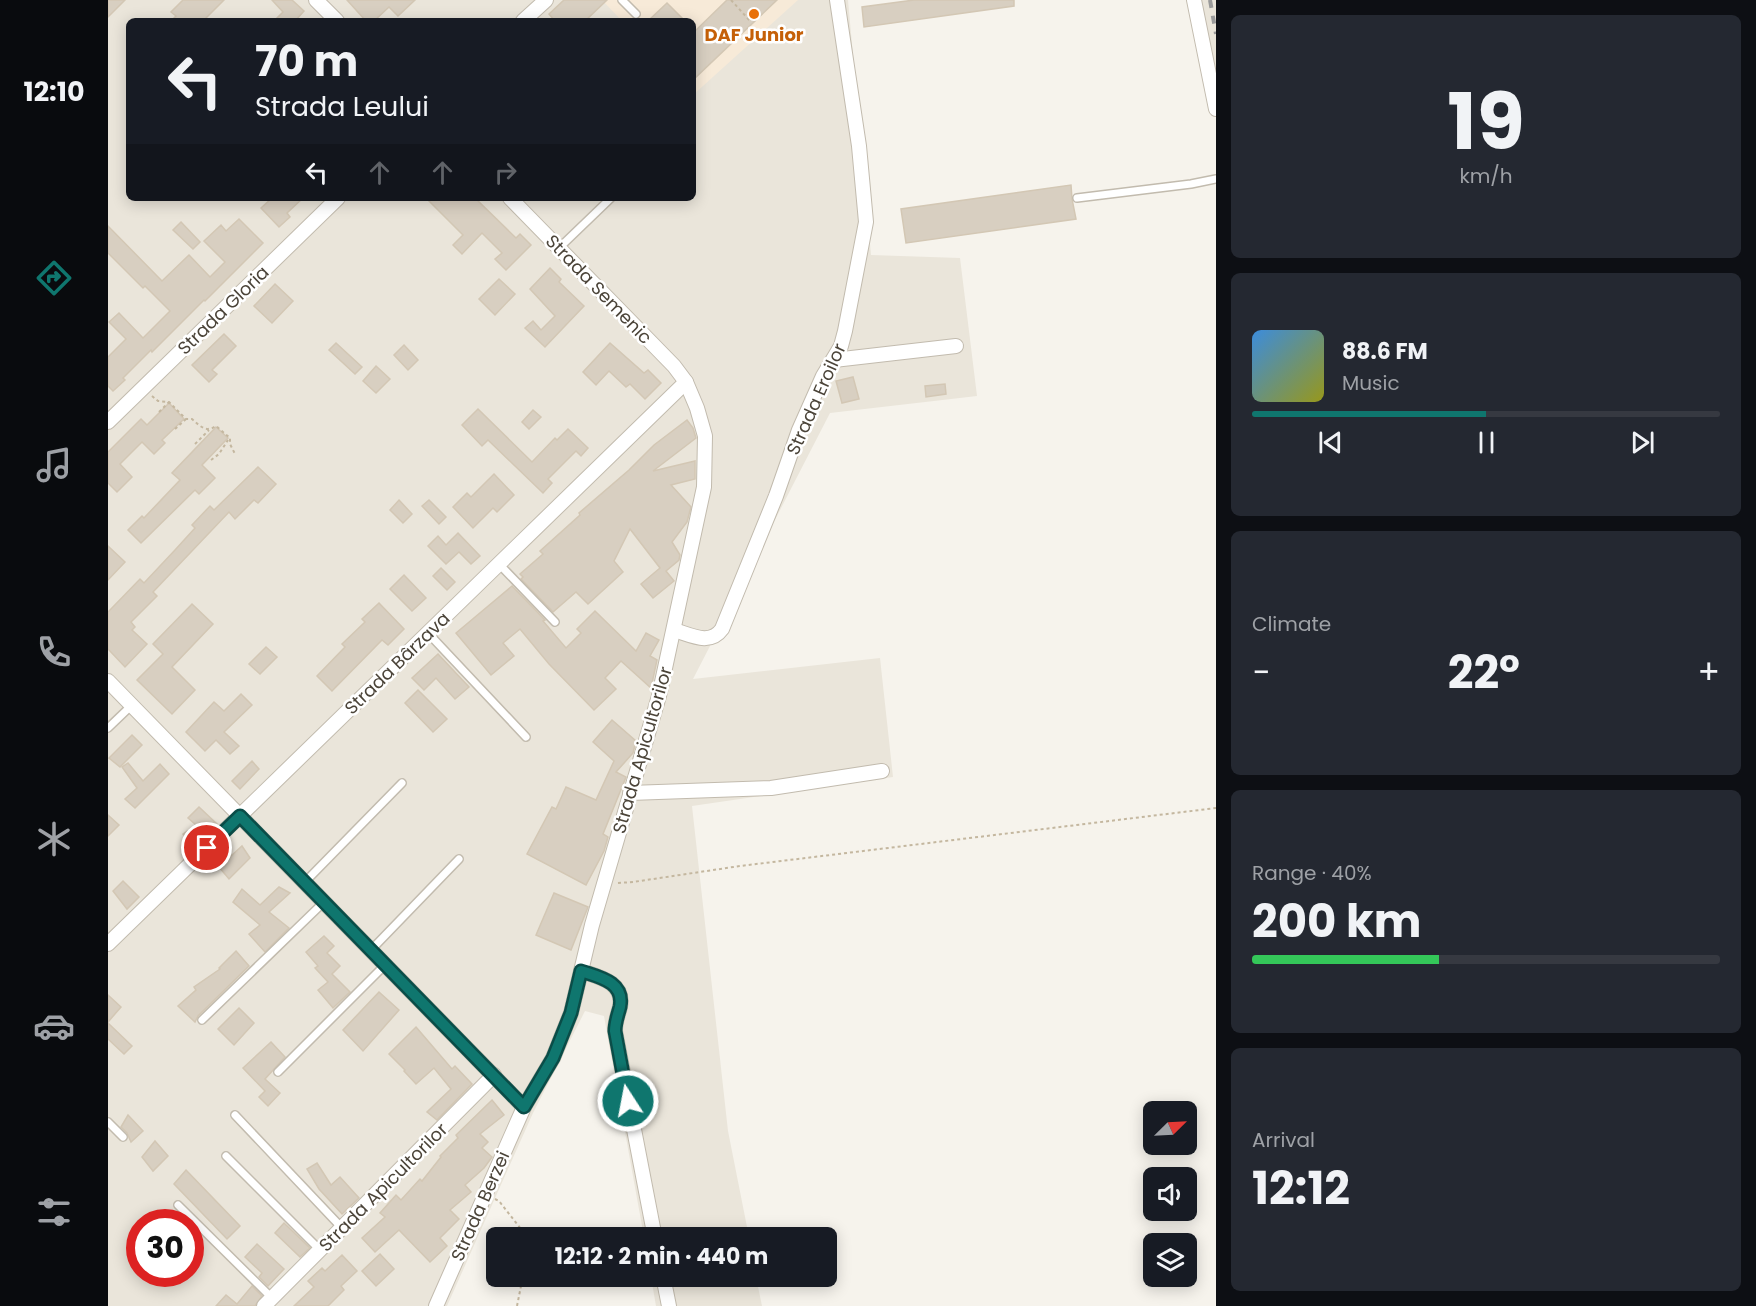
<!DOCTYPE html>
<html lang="en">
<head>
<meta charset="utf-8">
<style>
  :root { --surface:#171b24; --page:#242831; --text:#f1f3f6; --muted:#9ea1a6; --line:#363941; --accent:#0f766e }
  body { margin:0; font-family:Poppins,sans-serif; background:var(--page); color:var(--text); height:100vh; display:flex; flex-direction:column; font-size:22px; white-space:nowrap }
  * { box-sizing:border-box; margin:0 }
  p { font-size:20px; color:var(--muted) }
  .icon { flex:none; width:33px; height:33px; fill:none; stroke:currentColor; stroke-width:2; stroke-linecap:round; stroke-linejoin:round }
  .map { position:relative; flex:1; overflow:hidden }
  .side { display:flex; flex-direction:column; gap:15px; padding:15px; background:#0d0f14; width:540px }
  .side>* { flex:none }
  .hud { position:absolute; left:18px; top:18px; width:570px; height:183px; border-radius:9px; box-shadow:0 3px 15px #0003; background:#171b24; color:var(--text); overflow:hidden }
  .needle { width:39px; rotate:66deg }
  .fabs { position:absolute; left:1035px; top:1101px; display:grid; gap:12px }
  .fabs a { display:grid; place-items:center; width:54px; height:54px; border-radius:9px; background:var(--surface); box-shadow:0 3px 15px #0003; font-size:30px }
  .speed { position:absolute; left:18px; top:1209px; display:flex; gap:12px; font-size:30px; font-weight:700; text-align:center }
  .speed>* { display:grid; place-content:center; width:78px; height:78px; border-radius:50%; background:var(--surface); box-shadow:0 3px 15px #0003; line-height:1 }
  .speed .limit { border:9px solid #d22; background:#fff; color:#111 }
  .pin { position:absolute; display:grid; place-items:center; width:51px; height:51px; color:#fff; margin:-26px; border:3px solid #fff; border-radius:50%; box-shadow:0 2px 6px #0007 }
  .me { position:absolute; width:66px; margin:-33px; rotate:349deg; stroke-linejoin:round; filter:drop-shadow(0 0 4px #0008) }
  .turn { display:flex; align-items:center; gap:21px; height:126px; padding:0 30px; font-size:27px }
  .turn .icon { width:78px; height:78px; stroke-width:2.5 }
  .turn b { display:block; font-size:42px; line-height:51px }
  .lanes { display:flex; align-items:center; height:57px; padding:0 30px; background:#0003; justify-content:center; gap:30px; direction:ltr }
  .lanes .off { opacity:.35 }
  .big { font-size:45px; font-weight:700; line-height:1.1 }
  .side .tile { flex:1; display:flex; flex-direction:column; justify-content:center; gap:9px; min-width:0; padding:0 21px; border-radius:9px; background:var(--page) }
  .side .dial { align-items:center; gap:0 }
  .dial b { font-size:78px; line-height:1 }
  .song { display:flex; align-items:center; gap:18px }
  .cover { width:72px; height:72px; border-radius:9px; background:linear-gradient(135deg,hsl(210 70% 55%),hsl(60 70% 35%)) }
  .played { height:6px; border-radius:3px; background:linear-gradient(90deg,var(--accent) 50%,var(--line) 50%) }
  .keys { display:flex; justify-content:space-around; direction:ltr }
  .heat { display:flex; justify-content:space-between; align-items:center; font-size:33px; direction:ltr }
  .charge { height:9px; border-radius:4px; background:linear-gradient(90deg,#34c759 40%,var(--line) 0) }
  .trip { position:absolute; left:378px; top:1227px; width:351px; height:60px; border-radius:9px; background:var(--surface); box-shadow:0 3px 15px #0003; font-weight:700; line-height:60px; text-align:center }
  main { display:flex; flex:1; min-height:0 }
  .tab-bar { display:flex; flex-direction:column; width:108px; justify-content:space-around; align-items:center; background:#090b0e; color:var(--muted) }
  .tab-bar .icon { width:42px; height:42px }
  .tab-bar .selected { color:var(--accent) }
  .tab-bar b { font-size:27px; color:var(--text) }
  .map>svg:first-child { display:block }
  .residential { fill:#eae5da; fill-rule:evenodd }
  .commercial { fill:#f7ead8 }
  .building { fill:#d8cfc1; stroke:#d3c7b4; stroke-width:1.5 }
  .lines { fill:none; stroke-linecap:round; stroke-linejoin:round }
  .lane-casing { stroke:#c2bbae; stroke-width:10 }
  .street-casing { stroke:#c2bbae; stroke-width:16 }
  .path { stroke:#c4b79f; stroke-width:2; stroke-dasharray:3 3; stroke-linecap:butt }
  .lane { stroke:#fff; stroke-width:7 }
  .street { stroke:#fff; stroke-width:14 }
  .rail { stroke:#9a9a9a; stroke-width:4; stroke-dasharray:8 8; stroke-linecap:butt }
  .route-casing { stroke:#0a4d48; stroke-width:15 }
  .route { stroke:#0f766e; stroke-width:10 }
  .food-dot { fill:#e8710a; stroke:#fff; stroke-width:2 }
  .labels { text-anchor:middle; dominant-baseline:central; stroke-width:5; stroke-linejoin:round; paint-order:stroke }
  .food-label { font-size:18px; font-weight:bold; fill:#c56008; stroke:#fff }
  .street-label { font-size:18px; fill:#4b4439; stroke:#fff }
</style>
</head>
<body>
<main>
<nav class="tab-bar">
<b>12:10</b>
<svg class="icon selected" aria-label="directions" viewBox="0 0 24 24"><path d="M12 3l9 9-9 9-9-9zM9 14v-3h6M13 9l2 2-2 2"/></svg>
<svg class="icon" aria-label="music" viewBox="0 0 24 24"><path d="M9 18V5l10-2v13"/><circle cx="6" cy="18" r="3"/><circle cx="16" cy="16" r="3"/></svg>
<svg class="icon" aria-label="phone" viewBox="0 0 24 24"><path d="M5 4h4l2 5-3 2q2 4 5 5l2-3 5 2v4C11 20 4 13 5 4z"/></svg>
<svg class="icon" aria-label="climate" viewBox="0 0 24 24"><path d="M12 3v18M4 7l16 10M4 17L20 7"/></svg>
<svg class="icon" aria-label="car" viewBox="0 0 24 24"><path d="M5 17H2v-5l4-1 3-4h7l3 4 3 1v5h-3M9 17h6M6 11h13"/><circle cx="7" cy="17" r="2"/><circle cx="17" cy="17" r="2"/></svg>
<svg class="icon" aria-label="filters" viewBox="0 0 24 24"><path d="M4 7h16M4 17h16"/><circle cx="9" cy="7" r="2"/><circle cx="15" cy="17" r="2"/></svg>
</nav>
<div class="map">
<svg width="1108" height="1306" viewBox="0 0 1108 1306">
  <rect width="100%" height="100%" fill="#f6f3ec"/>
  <!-- residential -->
  <g class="residential">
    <path d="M0 0H740L763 255 852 258 869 396 722 413 585 679 772 658 785 777 584 806 620 1131 641 1237H536L496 1016 477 1011 425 1113 339 1306H0ZM21 21H585V198H21ZM32 1222H82V1274H32Z"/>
    <polygon points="1090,0 1108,0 1108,98"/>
    <polygon points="543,1277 648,1277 654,1306 548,1306"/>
  </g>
  <!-- commercial -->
  <polygon class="commercial" points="494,0 690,0 585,95 585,21 514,21"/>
  <!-- building -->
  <g class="building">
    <polygon points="0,0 17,0 0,17"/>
    <polygon points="75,0 116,0 95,21 63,21 68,16 63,12"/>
    <polygon points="164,0 184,0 196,11 187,21 166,21 175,12"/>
    <polygon points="239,0 307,0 290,16 281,7 266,21 258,21"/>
    <polygon points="456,0 499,0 477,21 447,21 441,14"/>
    <polygon points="619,0 669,0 585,80 585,33"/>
    <polygon points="806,0 906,0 906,6 756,27 754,7"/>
    <polygon points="559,3 577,21 540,21"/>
    <polygon points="963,185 964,199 968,219 798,243 793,209"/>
    <polygon points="164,198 195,198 179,213 182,217 171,227 153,208"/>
    <polygon points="318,198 367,198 408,238 412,234 423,245 398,270 387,259 394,253 374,233 354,254 345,245 355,235"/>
    <polygon points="131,219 155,243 97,301 96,300 44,352 43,350 15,378 17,380 5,391 0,386 0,357 18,339 1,322 11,313 35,338 62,311 37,286 35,288 0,253 0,226 54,281 81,255 102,277 117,262 96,241 113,225 118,231"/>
    <polygon points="73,222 92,242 85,249 65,230"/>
    <polygon points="442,268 453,279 451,282 476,306 437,347 417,328 425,321 433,330 447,316 422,289"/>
    <polygon points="391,279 407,294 387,315 371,299"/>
    <polygon points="167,284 185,301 164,323 146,306"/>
    <polygon points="116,334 128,346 104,370 109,374 101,382 84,365"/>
    <polygon points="228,343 254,367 247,374 221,350"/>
    <polygon points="502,343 536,373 540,370 553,383 537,399 522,384 518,387 501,371 488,385 475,372"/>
    <polygon points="296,345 310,360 300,370 286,355"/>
    <polygon points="268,366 282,379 268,393 255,381"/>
    <polygon points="745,377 751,399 734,403 728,381"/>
    <polygon points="837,384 838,394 818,397 817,386"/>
    <polygon points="61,403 76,419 54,440 57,443 46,454 34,442 12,464 24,477 9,492 0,483 0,452 33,419 39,425"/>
    <polygon points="370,409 424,462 447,438 449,440 460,429 480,448 473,456 468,451 440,479 444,483 435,493 380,440 374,446 354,425"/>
    <polygon points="425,410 433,417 421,429 414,422"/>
    <polygon points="579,420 585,428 588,438 545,471 587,461 587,479 563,485 583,507 579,522 564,542 572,555 571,560 558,571 566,581 545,598 533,584 552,568 522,529 506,561 515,572 480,604 468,592 445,612 413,579 415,577 412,574 435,554 432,551 472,515 471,513 521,470 546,445"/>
    <polygon points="108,427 120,438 94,465 107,478 91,494 87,490 33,543 20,530 34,516 36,518 72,480 64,473"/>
    <polygon points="150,467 168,484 150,503 146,500 127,519 121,512 45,592 49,596 23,622 27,627 24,630 39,644 17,667 0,649 0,612 32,579 36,583 67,550 87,528 84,525 102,506 106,510"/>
    <polygon points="386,474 406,495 389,512 385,508 365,528 345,507 359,493 363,497"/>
    <polygon points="291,500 304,514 295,523 282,510"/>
    <polygon points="321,500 338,517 331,524 314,506"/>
    <polygon points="350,533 372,556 363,564 351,552 338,564 320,546 330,536 338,545"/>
    <polygon points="0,546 17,562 0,580"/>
    <polygon points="333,568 347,582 339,590 325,576"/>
    <polygon points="296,575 318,598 304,611 282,589"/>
    <polygon points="404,586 437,620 435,621 458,648 473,633 469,629 487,611 528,651 538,633 551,640 542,656 549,660 543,688 513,661 497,678 508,689 486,710 441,664 412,629 395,643 406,656 383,675 348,633"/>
    <polygon points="271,603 296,629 280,645 274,640 224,691 209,676 237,647 234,644 257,622 254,619"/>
    <polygon points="84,604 105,624 64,667 87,690 64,714 29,680 55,654 45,644"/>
    <polygon points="158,647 169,657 152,674 141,664"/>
    <polygon points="330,654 361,687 347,699 328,678 316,690 304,678"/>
    <polygon points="310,690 339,719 325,732 297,703"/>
    <polygon points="133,694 144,705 116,732 131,746 122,754 108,740 97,751 78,732 106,702 116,711"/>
    <polygon points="504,720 528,741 525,753 508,772 518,777 495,834 500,837 496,851 478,885 419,854 444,807 448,809 458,787 488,800 506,761 485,742"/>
    <polygon points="24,735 34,745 12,767 1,758"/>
    <polygon points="144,761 151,769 132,789 124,781"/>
    <polygon points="20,763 35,781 52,764 61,774 27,808 17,799 29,788 14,767"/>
    <polygon points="91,807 109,824 87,845 75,834 88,825 80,818"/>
    <polygon points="0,815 11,825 0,836"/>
    <polygon points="134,846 142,858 121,879 111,867"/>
    <polygon points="15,881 31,897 19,909 5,891"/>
    <polygon points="171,887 182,893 161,912 181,928 157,952 141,934 152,925 125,902 134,889 152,905"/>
    <polygon points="446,893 480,907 463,950 428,935"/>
    <polygon points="216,936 226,946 219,953 232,966 224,974 242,992 225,1008 210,990 220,982 207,968 210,966 198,952"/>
    <polygon points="128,951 141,966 90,1016 87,1022 70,1006 88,990 86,987 112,969 111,968"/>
    <polygon points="271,992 291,1010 255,1051 235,1030"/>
    <polygon points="0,995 13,1007 0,1022"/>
    <polygon points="131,1008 146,1023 126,1045 110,1029"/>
    <polygon points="0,1023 24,1046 16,1054 0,1039"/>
    <polygon points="308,1027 344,1069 347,1066 364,1084 329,1120 319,1112 343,1089 326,1068 308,1084 296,1071 297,1070 281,1054"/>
    <polygon points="163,1042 177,1057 157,1079 172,1093 160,1106 151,1097 157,1091 135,1068"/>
    <polygon points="384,1100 396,1115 372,1134 380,1142 374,1148 384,1157 376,1168 357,1185 363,1192 342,1210 351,1219 332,1238 339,1246 322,1262 291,1230 267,1252 254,1238 277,1217 272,1213 288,1195 293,1200 312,1179 314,1181 333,1157 332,1156 350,1138 348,1135"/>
    <polygon points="20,1115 35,1131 23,1142 19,1133 13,1127"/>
    <polygon points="47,1141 60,1156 45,1171 34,1157"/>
    <polygon points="209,1163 223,1185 232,1177 251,1198 234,1214 211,1189 199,1169"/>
    <polygon points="78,1170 132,1226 119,1239 66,1184"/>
    <polygon points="176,1223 202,1248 192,1257 167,1233"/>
    <polygon points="149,1244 176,1269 160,1286 151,1277 154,1273 137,1257"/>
    <polygon points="272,1254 286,1269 268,1286 254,1271"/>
    <polygon points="234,1255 249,1271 233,1286 236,1290 220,1306 186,1306 206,1287 200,1281 214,1268 217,1271"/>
    <polygon points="144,1286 154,1296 147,1306 108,1306 118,1295 129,1304"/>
  </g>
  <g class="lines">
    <defs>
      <g id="lane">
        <polyline points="514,0 528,14"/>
        <polyline points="969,198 1083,184 1108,179"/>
        <polyline points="451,248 503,198"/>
        <polyline points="391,564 447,622"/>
        <polyline points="320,633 418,737"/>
        <polyline points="0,728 24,705"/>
        <polyline points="197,882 294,783"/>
        <polyline points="264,949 351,859"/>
        <polyline points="94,1020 216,902"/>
        <polyline points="170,1072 278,964"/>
        <polyline points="127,1115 234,1228"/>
        <polyline points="0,1122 15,1137"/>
        <polyline points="118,1156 212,1250"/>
        <polyline points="70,1205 164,1298"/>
      </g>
      <g id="street">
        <polyline points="208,0 229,21"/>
        <polyline points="1086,0 1108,109"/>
        <polyline points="415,21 438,0"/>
        <polyline points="726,360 848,346"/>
        <polyline points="0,422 230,198"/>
        <path d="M566 630C583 635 602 646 614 629L668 496 691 430 715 376 733 346 737 331 758 222 751 146 729 0"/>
        <polyline points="0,681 416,1107"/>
        <polyline points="522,793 663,788 774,771"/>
        <polyline points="0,944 578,382"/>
        <path d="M473 971C491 977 517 982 512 1007 510 1015 507 1022 507 1031L547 1238"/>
        <polyline points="555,1276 561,1306"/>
        <polyline points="156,1306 386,1075"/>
        <polyline points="328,1306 416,1107 445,1058 463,1013 484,925 551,696 596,487 597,436 589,408 578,382 566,366 402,198"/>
      </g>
    </defs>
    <!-- lane casing -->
    <use href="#lane" class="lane-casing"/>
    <!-- street casing -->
    <use href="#street" class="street-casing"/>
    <!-- path -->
    <g class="path">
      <polyline points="623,0 643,22"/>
      <path d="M44 396 50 401 61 402 78 419H84C92 426 98 433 108 426L122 438V444L127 454"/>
      <polyline points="51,412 61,402"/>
      <polyline points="67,429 78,419"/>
      <polyline points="87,444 101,430"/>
      <polyline points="103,460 111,454 120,440"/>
      <polyline points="510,883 525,882 632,866 1108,808"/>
      <polyline points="387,1199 391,1201 420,1238"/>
      <polyline points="409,1306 415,1276"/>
    </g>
    <!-- lane -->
    <use href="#lane" class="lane"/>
    <!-- street -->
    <use href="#street" class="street"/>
    <!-- rail -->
    <polyline class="rail" points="1102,0 1108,34"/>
  </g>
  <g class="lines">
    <defs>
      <path id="route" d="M99 848 132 816 416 1107 445 1058 463 1013 473 971C491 977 517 982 512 1007 510 1015 507 1022 507 1031L520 1101"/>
    </defs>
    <!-- route casing -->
    <use href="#route" class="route-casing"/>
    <!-- route -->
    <use href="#route" class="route"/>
  </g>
  <!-- markers -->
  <circle class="food-dot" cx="646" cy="14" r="6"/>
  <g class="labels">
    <!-- food labels -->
    <g class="food-label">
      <text x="646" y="34">DAF Junior</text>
    </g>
    <!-- street labels -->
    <g class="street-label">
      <text transform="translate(491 289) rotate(46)">Strada Semenic</text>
      <text transform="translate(115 310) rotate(-44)">Strada Gloria</text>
      <text transform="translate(708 399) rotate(-66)">Strada Eroilor</text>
      <text transform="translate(289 663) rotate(-44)">Strada Bârzava</text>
      <text transform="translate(534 750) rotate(-74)">Strada Apicultorilor</text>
      <text transform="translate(275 1187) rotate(-45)">Strada Apicultorilor</text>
      <text transform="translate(372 1206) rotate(-66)">Strada Berzei</text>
    </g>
  </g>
</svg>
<div class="fabs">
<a><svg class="needle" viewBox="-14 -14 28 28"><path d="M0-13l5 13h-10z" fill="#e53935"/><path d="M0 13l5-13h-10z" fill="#9ea1a6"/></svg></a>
<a><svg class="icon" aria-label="sound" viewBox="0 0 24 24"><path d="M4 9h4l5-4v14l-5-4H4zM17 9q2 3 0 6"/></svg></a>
<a><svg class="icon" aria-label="layers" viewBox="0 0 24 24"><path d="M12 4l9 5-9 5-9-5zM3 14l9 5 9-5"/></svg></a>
</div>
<div class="speed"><div class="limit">30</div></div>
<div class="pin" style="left:99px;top:848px;background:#d93025"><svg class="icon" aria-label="arrive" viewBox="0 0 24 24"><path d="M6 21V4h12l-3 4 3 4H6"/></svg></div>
<svg class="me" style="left:520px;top:1101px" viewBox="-20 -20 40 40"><circle r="17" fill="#0f766e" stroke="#fff" stroke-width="3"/><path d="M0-11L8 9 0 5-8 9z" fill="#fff"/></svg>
<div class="trip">12:12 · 2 min · 440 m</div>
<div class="hud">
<div class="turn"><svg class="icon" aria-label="left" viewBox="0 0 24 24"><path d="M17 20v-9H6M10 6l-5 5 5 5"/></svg><div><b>70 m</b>Strada Leului</div></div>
<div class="lanes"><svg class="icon" aria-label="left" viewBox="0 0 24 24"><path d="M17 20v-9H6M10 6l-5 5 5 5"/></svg><svg class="icon off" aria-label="ahead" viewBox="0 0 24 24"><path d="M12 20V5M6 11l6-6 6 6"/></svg><svg class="icon off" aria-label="ahead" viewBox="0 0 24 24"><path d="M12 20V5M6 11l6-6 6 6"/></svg><svg class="icon off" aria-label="right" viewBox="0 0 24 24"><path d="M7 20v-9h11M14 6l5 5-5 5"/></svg></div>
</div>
</div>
<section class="side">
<div class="tile dial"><b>19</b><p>km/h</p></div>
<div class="tile">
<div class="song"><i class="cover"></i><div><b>88.6 FM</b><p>Music</p></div></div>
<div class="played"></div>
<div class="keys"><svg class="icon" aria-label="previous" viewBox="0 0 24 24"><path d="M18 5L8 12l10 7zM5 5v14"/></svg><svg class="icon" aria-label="pause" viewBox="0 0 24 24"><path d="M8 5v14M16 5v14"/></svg><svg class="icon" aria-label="next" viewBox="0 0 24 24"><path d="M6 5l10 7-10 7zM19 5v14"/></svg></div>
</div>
<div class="tile"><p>Climate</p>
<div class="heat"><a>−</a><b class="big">22°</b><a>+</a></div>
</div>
<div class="tile"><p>Range · 40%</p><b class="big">200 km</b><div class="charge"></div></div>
<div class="tile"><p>Arrival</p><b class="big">12:12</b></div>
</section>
</main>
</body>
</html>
